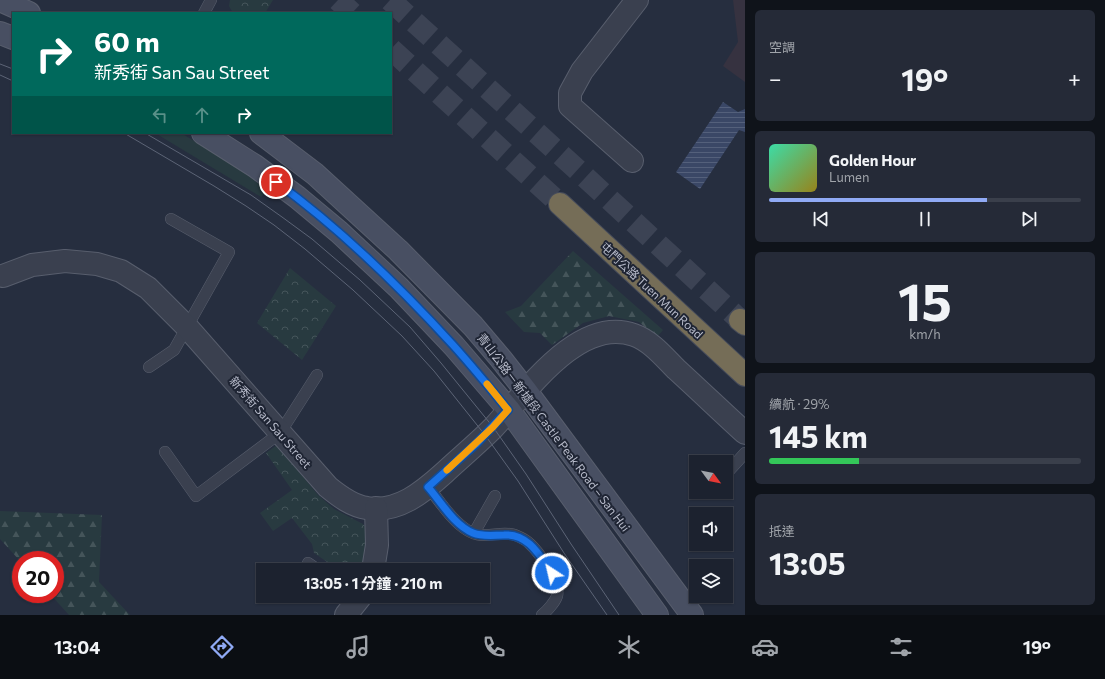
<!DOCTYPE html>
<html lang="zh-TW">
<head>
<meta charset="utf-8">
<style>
  :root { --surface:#1c222f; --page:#252a37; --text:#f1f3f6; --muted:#a0a4aa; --line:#3a3f4b; --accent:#90aaf5 }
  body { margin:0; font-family:Commissioner,"Noto Sans TC",sans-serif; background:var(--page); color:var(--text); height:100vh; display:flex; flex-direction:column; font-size:15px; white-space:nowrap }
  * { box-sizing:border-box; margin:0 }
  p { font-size:13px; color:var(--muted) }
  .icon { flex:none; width:22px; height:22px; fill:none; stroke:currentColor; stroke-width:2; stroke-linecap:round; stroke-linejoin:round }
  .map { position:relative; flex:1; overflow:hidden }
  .drawer { display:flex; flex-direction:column; gap:10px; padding:10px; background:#0f131a; width:360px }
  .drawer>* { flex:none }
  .guide { position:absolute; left:12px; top:12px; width:380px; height:122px; border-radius:0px; box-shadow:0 1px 3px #0004,0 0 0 1px var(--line); background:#00695c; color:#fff; overflow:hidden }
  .needle { width:26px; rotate:122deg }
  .controls { position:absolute; left:689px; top:455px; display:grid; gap:8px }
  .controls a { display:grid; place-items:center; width:44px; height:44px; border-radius:0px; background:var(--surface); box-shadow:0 1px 3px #0004,0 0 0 1px var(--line); font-size:20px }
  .speed { position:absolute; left:12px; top:551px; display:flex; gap:8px; font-size:20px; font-weight:700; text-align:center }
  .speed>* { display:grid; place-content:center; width:52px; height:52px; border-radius:50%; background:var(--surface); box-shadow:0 1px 3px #0004,0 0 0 1px var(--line); line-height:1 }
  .speed .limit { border:6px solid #d22; background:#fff; color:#111 }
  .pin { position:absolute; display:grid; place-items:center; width:34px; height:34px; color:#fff; margin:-17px; border:2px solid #fff; border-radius:50%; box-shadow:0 1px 4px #0007 }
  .me { position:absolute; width:44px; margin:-22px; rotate:325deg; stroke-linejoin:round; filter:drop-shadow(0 0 3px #0008) }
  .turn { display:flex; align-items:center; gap:14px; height:84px; padding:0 16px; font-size:18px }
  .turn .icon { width:52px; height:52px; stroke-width:2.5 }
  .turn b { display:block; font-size:28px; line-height:34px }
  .lanes { display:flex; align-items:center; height:38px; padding:0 16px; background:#0003; justify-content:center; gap:20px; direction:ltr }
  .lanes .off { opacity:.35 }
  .big { font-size:30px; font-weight:700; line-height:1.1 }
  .drawer .widget { flex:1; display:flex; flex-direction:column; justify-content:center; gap:6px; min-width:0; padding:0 14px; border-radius:6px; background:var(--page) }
  .drawer .dial { align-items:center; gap:0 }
  .dial b { font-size:52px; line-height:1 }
  .song { display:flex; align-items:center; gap:12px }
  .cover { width:48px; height:48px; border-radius:6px; background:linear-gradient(135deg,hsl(160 70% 55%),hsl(50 70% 35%)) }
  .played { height:4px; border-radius:2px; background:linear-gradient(90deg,var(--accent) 70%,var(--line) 70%) }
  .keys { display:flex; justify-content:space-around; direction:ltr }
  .heat { display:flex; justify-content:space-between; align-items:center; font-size:22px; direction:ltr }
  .charge { height:6px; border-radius:3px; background:linear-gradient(90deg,#34c759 29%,var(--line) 0) }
  .trip { position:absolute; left:256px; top:563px; width:234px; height:40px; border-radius:0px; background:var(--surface); box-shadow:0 1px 3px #0004,0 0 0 1px var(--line); font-weight:700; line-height:40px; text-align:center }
  .dock { display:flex; height:64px; justify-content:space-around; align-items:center; background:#0b0e13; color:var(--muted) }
  .dock .icon { width:28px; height:28px }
  .dock .active { color:var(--accent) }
  .dock b { font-size:18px; color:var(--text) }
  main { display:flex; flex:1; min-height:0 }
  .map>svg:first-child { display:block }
  .medical { fill:#363240 }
  .grass { fill:#283a40 }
  .forest { fill:url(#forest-firs) }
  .park { fill:url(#park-crowns) }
  .water { fill:url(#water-rules) }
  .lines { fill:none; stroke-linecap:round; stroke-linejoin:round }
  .highway-tunnel { stroke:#3c4354; stroke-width:22; stroke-dasharray:22 11; stroke-linecap:butt }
  .lane-casing { stroke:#585e6d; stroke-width:12 }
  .street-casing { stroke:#585e6d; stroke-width:24 }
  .secondary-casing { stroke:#585e6d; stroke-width:24 }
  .highway-casing { stroke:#454b5a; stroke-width:24 }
  .lane { stroke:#3a404f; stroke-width:11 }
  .street { stroke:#3a404f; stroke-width:22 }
  .secondary { stroke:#484f62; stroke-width:22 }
  .highway { stroke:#756d57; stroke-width:22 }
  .tram { stroke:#5c6476; stroke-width:1 }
  .route-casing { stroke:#114b97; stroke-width:10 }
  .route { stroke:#1a73e8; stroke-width:7 }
  .slow { stroke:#f59e0b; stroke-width:7 }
  .labels { text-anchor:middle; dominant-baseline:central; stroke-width:4; stroke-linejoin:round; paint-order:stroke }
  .street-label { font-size:12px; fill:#b7bbca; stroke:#1f2534 }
</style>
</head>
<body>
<main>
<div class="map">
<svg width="745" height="615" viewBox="0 0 745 615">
  <defs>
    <pattern id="forest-firs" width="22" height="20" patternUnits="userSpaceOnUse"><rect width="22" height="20" fill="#283a40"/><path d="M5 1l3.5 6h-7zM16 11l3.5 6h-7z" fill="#45555a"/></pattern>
    <pattern id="park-crowns" width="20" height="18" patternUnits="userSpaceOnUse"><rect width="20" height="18" fill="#283a40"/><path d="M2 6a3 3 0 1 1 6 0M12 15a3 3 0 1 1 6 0" fill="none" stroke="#45555a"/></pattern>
    <pattern id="water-rules" width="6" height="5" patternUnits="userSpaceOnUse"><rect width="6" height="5" fill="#3a4766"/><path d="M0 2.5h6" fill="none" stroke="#54607b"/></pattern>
  </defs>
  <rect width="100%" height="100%" fill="#262e3f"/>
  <!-- medical -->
  <polygon class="medical" points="733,0 745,0 745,82 723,66 738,42"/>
  <!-- grass -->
  <polygon class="grass" points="155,133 181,133 234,165 268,191 261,197"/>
  <!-- forest -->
  <g class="forest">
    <polygon points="573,251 663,330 657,337 639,322 609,316 583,323 552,345 540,333 524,332 505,312 521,306"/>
    <polygon points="0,511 102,515 99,582 130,615 69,615 50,594 55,594 55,560 21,560 21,562 0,539"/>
  </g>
  <!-- park -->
  <g class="park">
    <polygon points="230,0 273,0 265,13 233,13 229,6"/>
    <polygon points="290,268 336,306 302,360 257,323"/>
    <polygon points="277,445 318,495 334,509 363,524 369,531 363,565 360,570 339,570 314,553 312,544 292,518 273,531 260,513 292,490 266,453"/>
  </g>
  <!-- water -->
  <polygon class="water" points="723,102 738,112 745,109 745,132 739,130 700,189 676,172"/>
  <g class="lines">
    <!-- highway-tunnel -->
    <g class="highway-tunnel">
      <polyline points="338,0 352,13"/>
      <polyline points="390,0 583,175 740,320"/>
      <polyline points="391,49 560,204"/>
    </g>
    <defs>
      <g id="lane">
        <polyline points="204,13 211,0"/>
        <polyline points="149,367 174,350 229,252 171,219"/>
        <polyline points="165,452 196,496 280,433 317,375"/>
        <polyline points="726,474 745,453"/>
        <path d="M428 487C440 501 451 520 467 530 484 541 499 530 515 535 520 537 525 539 529 543 538 551 561 582 557 596 555 602 547 611 542 615"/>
        <polyline points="474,533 495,496"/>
        <polyline points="308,563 318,570"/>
      </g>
      <g id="street">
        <polyline points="632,161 570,106 570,93 582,71 637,0"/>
        <path d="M3 276 32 265 65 261 97 264 121 271 148 288 187 327 328 487C339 496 352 506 367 508 398 513 423 492 444 473 460 458 477 444 493 428 525 394 578 315 634 335 651 341 664 357 676 369 699 390 722 412 745 433"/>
        <polyline points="373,570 377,545 376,508"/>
        <polyline points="346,615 361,596"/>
      </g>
      <g id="secondary">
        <polyline points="0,0 29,13"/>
        <polyline points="0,33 13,38"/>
        <polyline points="203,133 255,166 297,197 339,232 399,288 454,346 509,410 657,615"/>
        <polyline points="261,133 315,174 398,250 473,326 501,359 526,391 692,615"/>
      </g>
      <g id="highway">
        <polyline points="560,204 745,375"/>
        <polyline points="740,320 745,324"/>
      </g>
    </defs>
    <!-- lane casing -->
    <use href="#lane" class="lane-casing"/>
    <!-- street casing -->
    <use href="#street" class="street-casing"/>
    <!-- secondary casing -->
    <use href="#secondary" class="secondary-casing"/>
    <!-- highway casing -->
    <use href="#highway" class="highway-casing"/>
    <!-- lane -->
    <use href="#lane" class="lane"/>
    <!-- street -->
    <use href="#street" class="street"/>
    <!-- secondary -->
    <use href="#secondary" class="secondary"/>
    <!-- highway -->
    <use href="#highway" class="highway"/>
    <!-- tram -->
    <g class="tram">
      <polyline points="0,64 13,69"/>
      <polyline points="0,75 13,81"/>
      <polyline points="124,133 214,186 246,206 274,225 305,249 353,290 402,336 434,371 485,435 518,481 564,553 607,615"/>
      <polyline points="145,133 251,195 282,217 312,239 360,280 410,327 441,363 493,427 526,474 571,544 619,615"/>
    </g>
  </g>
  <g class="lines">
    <defs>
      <path id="route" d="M276 182C341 229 399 286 453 345 472 366 490 388 508 410L476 444 428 487C441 502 454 525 473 533 483 537 494 535 504 535 528 533 540 556 552 573"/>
    </defs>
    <!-- route casing -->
    <use href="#route" class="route-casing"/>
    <!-- route -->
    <use href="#route" class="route"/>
    <!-- slow -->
    <polyline class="slow" points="447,470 493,427 508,410 487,384"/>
  </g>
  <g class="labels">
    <!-- street labels -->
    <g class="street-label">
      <text transform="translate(652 290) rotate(43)">屯門公路 Tuen Mun Road</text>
      <text transform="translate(271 422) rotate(49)">新秀街 San Sau Street</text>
      <text transform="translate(554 432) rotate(53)">青山公路－新墟段 Castle Peak Road – San Hui</text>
    </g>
  </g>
</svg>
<div class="controls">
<a><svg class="needle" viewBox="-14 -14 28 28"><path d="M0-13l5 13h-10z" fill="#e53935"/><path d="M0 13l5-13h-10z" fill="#a0a4aa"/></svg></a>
<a><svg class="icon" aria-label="sound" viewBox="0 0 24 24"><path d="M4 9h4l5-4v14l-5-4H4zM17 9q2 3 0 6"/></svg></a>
<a><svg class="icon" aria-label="layers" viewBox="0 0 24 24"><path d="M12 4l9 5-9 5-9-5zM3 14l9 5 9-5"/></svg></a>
</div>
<div class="speed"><div class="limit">20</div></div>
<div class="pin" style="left:276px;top:182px;background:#d93025"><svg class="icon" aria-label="arrive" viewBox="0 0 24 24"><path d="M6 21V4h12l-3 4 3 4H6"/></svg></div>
<svg class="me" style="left:552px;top:573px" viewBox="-20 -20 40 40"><circle r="17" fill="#1a73e8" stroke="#fff" stroke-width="3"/><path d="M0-11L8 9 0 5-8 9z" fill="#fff"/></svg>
<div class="trip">13:05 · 1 分鐘 · 210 m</div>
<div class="guide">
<div class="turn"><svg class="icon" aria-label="right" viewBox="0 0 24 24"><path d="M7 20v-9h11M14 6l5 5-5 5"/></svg><div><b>60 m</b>新秀街 San Sau Street</div></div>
<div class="lanes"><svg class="icon off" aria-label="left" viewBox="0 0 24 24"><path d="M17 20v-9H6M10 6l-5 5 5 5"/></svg><svg class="icon off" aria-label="ahead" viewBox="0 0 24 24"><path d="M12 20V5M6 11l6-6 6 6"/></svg><svg class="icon" aria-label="right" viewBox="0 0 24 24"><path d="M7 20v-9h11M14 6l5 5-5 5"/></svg></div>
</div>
</div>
<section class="drawer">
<div class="widget"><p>空調</p>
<div class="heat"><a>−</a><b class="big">19°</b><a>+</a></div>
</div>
<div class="widget">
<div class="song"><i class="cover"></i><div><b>Golden Hour</b><p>Lumen</p></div></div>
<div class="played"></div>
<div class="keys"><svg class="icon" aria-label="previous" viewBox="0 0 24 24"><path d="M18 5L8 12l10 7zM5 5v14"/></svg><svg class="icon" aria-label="pause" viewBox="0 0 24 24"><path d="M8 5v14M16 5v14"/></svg><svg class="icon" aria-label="next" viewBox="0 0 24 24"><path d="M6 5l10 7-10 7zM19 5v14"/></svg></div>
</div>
<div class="widget dial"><b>15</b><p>km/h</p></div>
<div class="widget"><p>續航 · 29%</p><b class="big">145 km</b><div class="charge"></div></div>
<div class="widget"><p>抵達</p><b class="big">13:05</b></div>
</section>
</main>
<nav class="dock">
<b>13:04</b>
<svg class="icon active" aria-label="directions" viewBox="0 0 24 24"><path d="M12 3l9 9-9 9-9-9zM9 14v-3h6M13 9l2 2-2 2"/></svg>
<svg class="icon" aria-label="music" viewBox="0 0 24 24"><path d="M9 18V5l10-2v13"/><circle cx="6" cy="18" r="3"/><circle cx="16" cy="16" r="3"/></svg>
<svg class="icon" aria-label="phone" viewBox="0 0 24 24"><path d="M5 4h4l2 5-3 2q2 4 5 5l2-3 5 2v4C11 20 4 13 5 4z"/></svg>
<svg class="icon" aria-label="climate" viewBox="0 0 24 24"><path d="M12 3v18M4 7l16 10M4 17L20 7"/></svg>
<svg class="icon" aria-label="car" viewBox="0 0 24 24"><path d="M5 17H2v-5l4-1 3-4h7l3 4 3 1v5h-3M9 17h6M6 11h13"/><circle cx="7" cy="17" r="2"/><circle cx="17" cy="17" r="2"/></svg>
<svg class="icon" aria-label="filters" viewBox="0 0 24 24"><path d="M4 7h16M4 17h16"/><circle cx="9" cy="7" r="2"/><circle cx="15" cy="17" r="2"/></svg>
<b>19°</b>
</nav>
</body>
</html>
